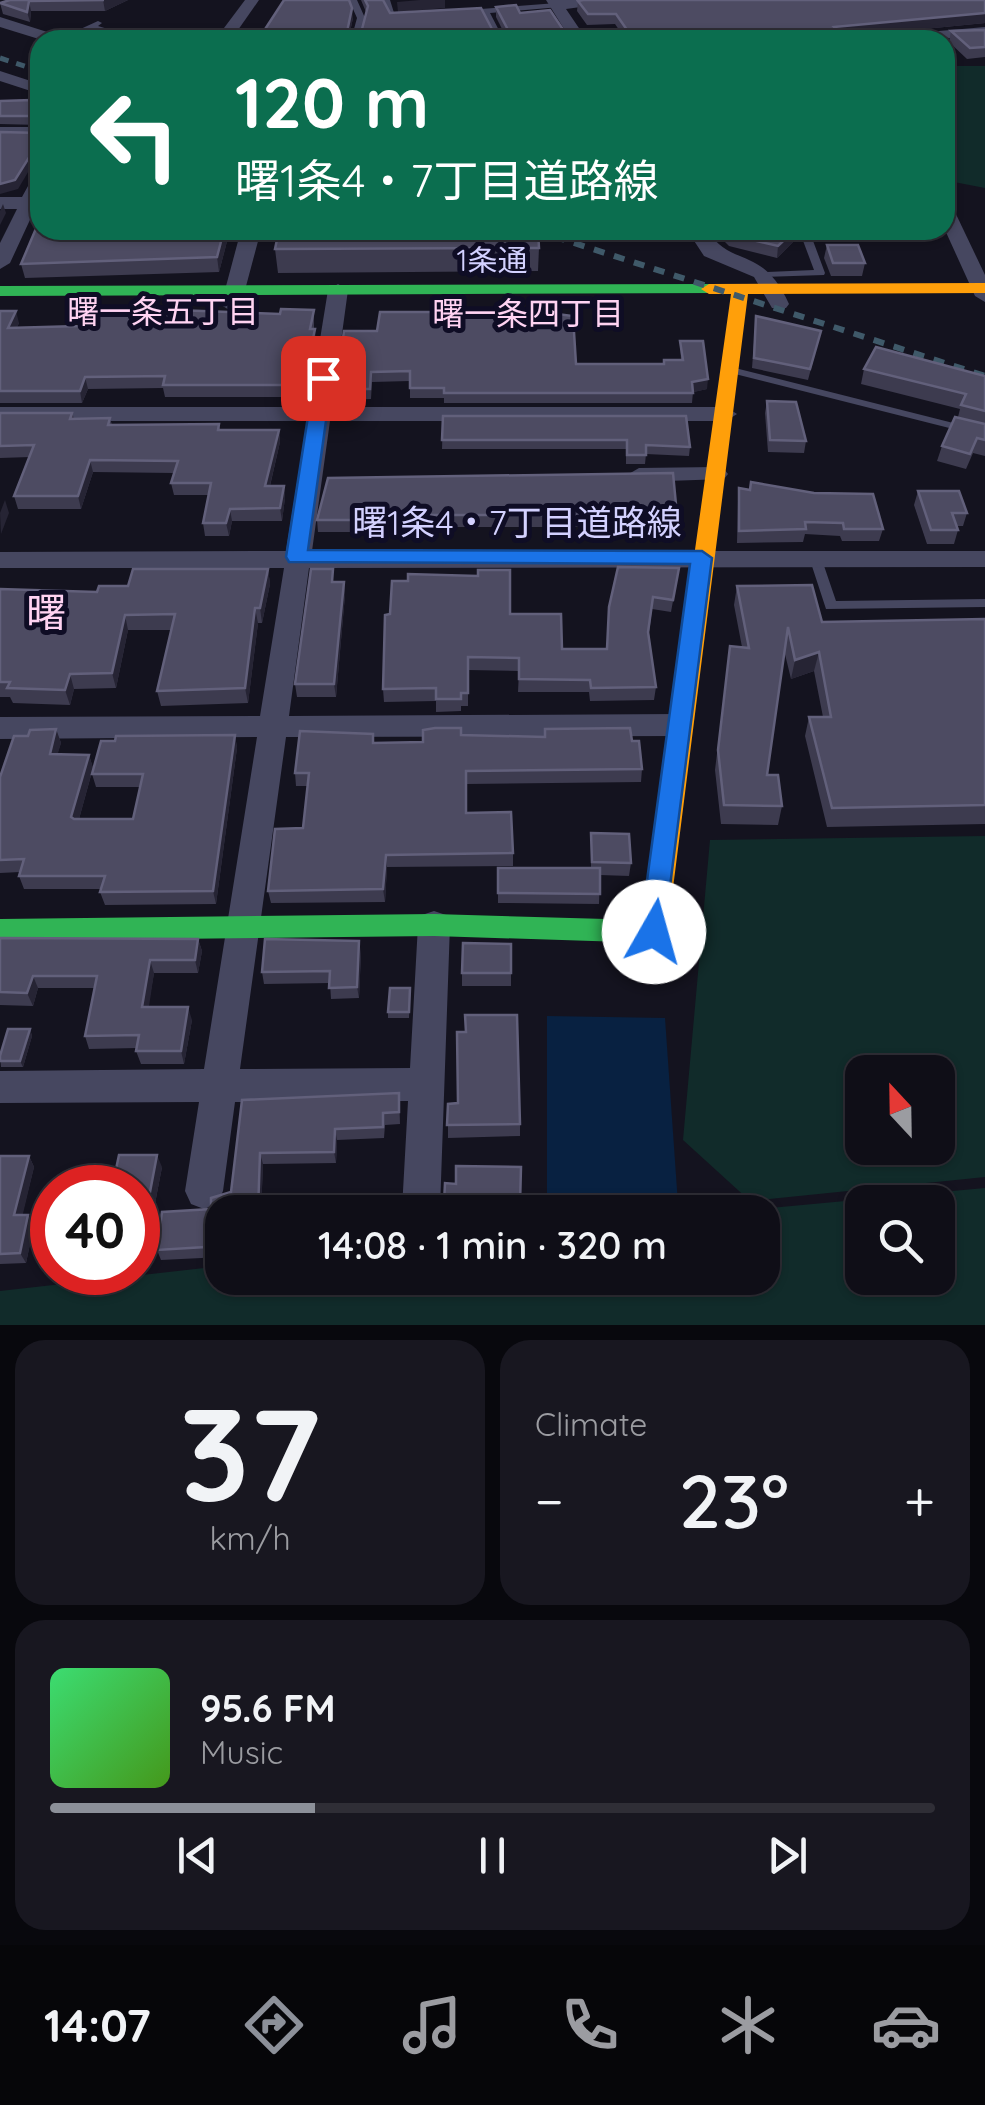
<!DOCTYPE html>
<html lang="en">
<head>
<meta charset="utf-8">
<style>
  :root { --surface:#0f0e17; --page:#181720; --text:#f1f3f6; --muted:#9b9ca1; --line:#2f2e36; --accent:#8c9099 }
  body { margin:0; font-family:Quicksand,"Noto Sans JP",sans-serif; background:var(--page); color:var(--text); height:100vh; display:flex; flex-direction:column; font-size:38px; white-space:nowrap }
  * { box-sizing:border-box; margin:0 }
  p { font-size:32px; color:var(--muted) }
  .icon { flex:none; width:55px; height:55px; fill:none; stroke:currentColor; stroke-width:2; stroke-linecap:round; stroke-linejoin:round }
  .map { position:relative; height:1325px; overflow:hidden }
  .drawer { display:flex; flex-direction:column; gap:15px; padding:15px; background:#08080d; flex:1 }
  .drawer>* { flex:none }
  .banner { position:absolute; left:30px; top:30px; width:925px; height:210px; border-radius:30px; box-shadow:0 2px 8px #0004,0 0 0 2px var(--line); background:#0b6e4f; color:#fff; overflow:hidden }
  .needle { width:65px; rotate:338deg }
  .fabs { position:absolute; left:845px; top:1055px; display:grid; gap:20px }
  .fabs a { display:grid; place-items:center; width:110px; height:110px; border-radius:20px; background:var(--surface); box-shadow:0 2px 8px #0004,0 0 0 2px var(--line); font-size:50px }
  .speed { position:absolute; left:30px; top:1165px; display:flex; gap:20px; font-size:50px; font-weight:700; text-align:center }
  .speed>* { display:grid; place-content:center; width:130px; height:130px; border-radius:50%; background:var(--surface); box-shadow:0 2px 8px #0004,0 0 0 2px var(--line); line-height:1 }
  .speed .limit { border:15px solid #d22; background:#fff; color:#111 }
  .pin { position:absolute; display:grid; place-items:center; width:85px; height:85px; color:#fff; margin:-42px; border-radius:20px; box-shadow:0 5px 15px #0006 }
  .me { position:absolute; width:110px; margin:-55px; rotate:7deg; stroke-linejoin:round; filter:drop-shadow(0 0 8px #0008) }
  .turn { display:flex; align-items:center; gap:35px; height:210px; padding:0 40px; font-size:45px }
  .turn .icon { width:130px; height:130px; stroke-width:2.5 }
  .turn b { display:block; font-size:70px; line-height:85px }
  .big { font-size:75px; font-weight:600; line-height:1.1 }
  .drawer .tile { flex:1; display:flex; flex-direction:column; justify-content:center; gap:15px; min-width:0; padding:0 35px; border-radius:30px; background:var(--page) }
  .drawer .dial { align-items:center; gap:0 }
  .dial b { font-size:130px; line-height:1 }
  .song { display:flex; align-items:center; gap:30px }
  .cover { width:120px; height:120px; border-radius:15px; background:linear-gradient(135deg,hsl(140 70% 55%),hsl(100 70% 35%)) }
  .played { height:10px; border-radius:5px; background:linear-gradient(90deg,var(--accent) 30%,var(--line) 30%) }
  .keys { display:flex; justify-content:space-around; direction:ltr }
  .heat { display:flex; justify-content:space-between; align-items:center; font-size:55px; direction:ltr }
  .drawer .tiles { flex:1; display:grid; gap:15px; grid-template-columns:1fr 1fr }
  .tile:last-child { grid-column:span 2 }
  .trip { position:absolute; left:205px; top:1195px; width:575px; height:100px; border-radius:30px; background:var(--surface); box-shadow:0 2px 8px #0004,0 0 0 2px var(--line); font-weight:600; line-height:100px; text-align:center }
  .tab-bar { display:flex; height:160px; justify-content:space-around; align-items:center; background:#060609; color:var(--muted) }
  .tab-bar .icon { width:70px; height:70px }
  .tab-bar .selected { color:var(--accent) }
  .tab-bar b { font-size:45px; color:var(--text) }
  .map>svg:first-child { display:block }
  .green { fill:#112b2a; fill-rule:evenodd }
  .water { fill:#082141 }
  .lines { fill:none; stroke-linecap:round; stroke-linejoin:round }
  .lane { fill:#464760; fill-rule:evenodd }
  .street { fill:#464760; fill-rule:evenodd }
  .fast { fill:#30b455; fill-rule:evenodd }
  .slow { fill:#ff9f0a; fill-rule:evenodd }
  .rail-far1 { stroke:#3f5969; stroke-width:5; stroke-dasharray:9 8; stroke-linecap:butt }
  .rail { stroke:#3f5969; stroke-width:6; stroke-dasharray:11 10; stroke-linecap:butt }
  .wall { fill:#3d3b4f }
  .shaded-wall { fill:#262434 }
  .building { fill:#4d4b62; stroke:#62607b; stroke-width:2.5 }
  .route { fill:#1a73e8; stroke:#114b97; stroke-width:2.5 }
  .labels { text-anchor:middle; dominant-baseline:central; stroke-width:10; stroke-linejoin:round; paint-order:stroke }
  .far-street-label { font-size:30px; fill:#d3d1ff; stroke:#0f0d25 }
  .far-neighbourhood-label { font-size:32px; fill:#ffd3f2; stroke:#0f0d25 }
  .street-label { font-size:35px; fill:#d3d1ff; stroke:#0f0d25 }
  .quarter-label { font-size:40px; fill:#ffd3f2; stroke:#0f0d25 }
</style>
</head>
<body>
<div class="map">
<svg width="985" height="1325" viewBox="0 0 985 1325">
  <rect width="100%" height="100%" fill="#14131f"/>
  <!-- green -->
  <g class="green">
    <polygon points="945,66 985,66 985,188 954,182 945,165"/>
    <path d="M985 836V1177L750 1201 683 1140 710 840ZM862 1072H938V1148H862Z"/>
    <path d="M985 1188V1325H0V1291L222 1266V1278H762V1212H728ZM862 1202H938V1278H862Z"/>
  </g>
  <!-- water -->
  <polygon class="water" points="547,1016 665,1018 678,1204 547,1200"/>
  <g class="lines">
    <!-- lane -->
    <g class="lane">
      <polygon points="349,0 357,0 365,18 359,40 351,40 357,18"/>
      <polygon points="382,0 390,0 395,16 404,16 404,20 389,20"/>
      <polygon points="557,3 560,3 560,7 490,13 504,40 496,40 482,13 468,14 464,12 468,10"/>
      <polygon points="98,21 102,23 98,26 144,40 132,40 92,29 70,39 63,37"/>
      <polygon points="799,230 809,230 825,273 824,275 763,277 762,275 767,272 814,270"/>
      <polygon points="293,233 298,236 296,238 249,239 244,236 249,233"/>
      <polygon points="731,367 985,431 985,437 727,372 727,368"/>
      <polygon points="815,553 821,557 836,601 985,599 985,607 826,609 809,557"/>
    </g>
    <!-- street -->
    <g class="street">
      <polygon points="245,0 259,0 231,40 215,40"/>
      <polygon points="546,0 632,0 566,9 587,40 571,40"/>
      <polygon points="0,17 63,37 66,40 42,40 0,27"/>
      <polygon points="985,27 985,37 885,40 893,35"/>
      <polygon points="0,71 40,84 40,94 0,81"/>
      <rect x="0" y="127" width="40" height="10"/>
      <polygon points="40,174 40,209 35,209 10,263 0,269 0,243 17,209 0,209 0,197 22,197 34,175"/>
      <polygon points="945,204 954,210 985,275 985,302 975,296 945,230"/>
      <polygon points="241,230 261,230 241,305 231,311 221,305"/>
      <path d="M687 230H707C732 269 762 244 789 304L786 308H772L754 277 704 256Z"/>
      <polygon points="338,284 348,290 332,407 726,407 737,414 726,421 330,421 312,551 985,551 985,567 309,568 289,716 679,714 689,718 693,725 689,732 679,736 286,737 240,1069 410,1068 418,925 422,915 434,911 446,915 450,925 440,1209 439,1212 402,1209 408,1101 235,1102 223,1191 217,1204 204,1209 191,1204 185,1191 199,1102 0,1103 0,1071 204,1069 257,737 0,739 0,717 260,716 284,568 0,568 0,552 286,551 307,421 0,421 0,407 309,407 328,290"/>
      <polygon points="716,467 724,469 728,474 724,479 639,482 627,475 639,468"/>
    </g>
    <!-- fast -->
    <g class="fast">
      <polygon points="709,284 715,285 715,293 0,296 0,286"/>
      <polygon points="657,901 666,904 670,912 663,940 654,943 434,936 0,941 0,919 434,914 642,920 648,904"/>
    </g>
    <!-- slow -->
    <polygon class="slow" points="985,283 985,293 748,294 670,912 666,920 657,923 648,920 644,912 731,294 709,294 701,289 709,284"/>
    <!-- rail-far1 -->
    <polyline class="rail-far1" points="0,58 40,71"/>
    <!-- rail -->
    <polyline class="rail" points="534,230 985,376"/>
  </g>
  <!-- wall -->
  <g class="wall">
    <polygon points="10,0 128,0 105,11 31,11 30,22 3,14 0,3"/>
    <polygon points="361,0 383,0 390,13 504,33 496,17 496,7 520,13 570,40 258,40 353,18 350,32 361,33 366,12"/>
    <polygon points="985,0 985,25 985,23 843,37 846,40 626,40 615,24 587,25 577,11 578,1"/>
    <polygon points="985,30 985,57 967,59 949,42 951,31"/>
    <polygon points="0,101 40,103 40,125 0,124"/>
    <polygon points="40,230 230,230 219,272 25,278 21,264"/>
    <polygon points="713,230 799,230 798,237 777,258 729,246"/>
    <polygon points="827,245 865,263 862,276 831,276 824,258"/>
    <polygon points="539,248 538,271 278,273 275,249"/>
    <polygon points="314,310 314,329 316,341 304,397 165,397 163,388 88,389 82,403 0,403 0,311 19,323 17,327 79,326 280,314"/>
    <polygon points="756,316 821,331 808,380 752,368"/>
    <polygon points="680,341 707,389 693,392 692,403 444,403 444,398 410,398 410,381 372,382 371,399 344,400 345,369 341,369 340,359 576,364 663,364 681,360"/>
    <polygon points="864,369 985,376 985,456 973,453 966,469 937,461 942,446 958,417 960,409 861,384"/>
    <polygon points="767,401 806,441 804,453 768,452 765,413"/>
    <polygon points="0,413 72,413 74,418 110,418 112,425 219,424 220,430 279,430 280,442 270,486 284,486 285,498 282,521 232,521 229,536 205,536 203,523 209,495 174,495 171,483 174,473 93,472 81,509 18,509 14,496 30,457 0,458"/>
    <polygon points="443,416 690,447 689,456 646,454 645,464 626,464 626,449 442,449"/>
    <polygon points="328,478 677,515 676,527 366,527 366,532 318,532 317,520"/>
    <polygon points="739,488 883,529 879,541 842,541 840,536 805,534 803,542 737,543 738,501"/>
    <polygon points="918,491 967,513 963,526 957,526 958,530 954,544 927,544 914,505"/>
    <polygon points="679,568 671,612 652,609 649,634 656,687 654,700 590,701 589,692 518,692 519,671 468,670 468,706 461,706 461,711 436,712 436,701 384,702 383,689 510,614 562,649 606,649"/>
    <polygon points="268,569 270,584 262,623 258,623 248,703 161,706 157,691 172,630 128,630 116,688 74,689 70,705 13,703 10,697 0,697 0,589 97,592 128,586"/>
    <polygon points="344,582 345,595 336,697 297,697 295,684"/>
    <polygon points="737,586 822,622 985,619 985,824 827,827 805,736 809,717 823,717 814,671 791,679 784,650 767,775 782,806 778,825 721,824 715,770 730,646 742,647 734,605"/>
    <polygon points="56,729 61,743 57,754 89,755 93,768 79,819 133,819 140,787 96,787 92,774 235,735 237,748 216,904 105,905 100,892 101,889 24,889 19,876 20,872 0,873 0,777 28,736"/>
    <polygon points="545,729 632,741 642,769 641,782 466,784 466,813 513,853 513,866 387,867 385,902 271,903 268,891 303,828 308,786 296,786 295,773 373,734 374,743 423,742 461,735 544,737"/>
    <polygon points="591,833 631,863 629,876 600,875 599,904 498,903 498,868 591,868"/>
    <polygon points="0,938 198,939 202,951 198,973 154,973 148,1007 192,1020 184,1064 141,1064 136,1051 137,1048 89,1049 85,1036 95,988 38,988 33,1006 0,1005"/>
    <polygon points="511,944 511,986 462,986 462,973"/>
    <polygon points="361,953 359,998 331,999 330,983 264,984 262,972"/>
    <polygon points="410,995 409,1018 388,1018 388,1012"/>
    <polygon points="30,1029 32,1036 23,1067 1,1067 0,1056"/>
    <polygon points="466,1032 520,1124 520,1136 448,1138 448,1104 458,1103"/>
    <polygon points="399,1093 400,1124 385,1125 384,1138 337,1140 336,1163 263,1164 261,1212 222,1212 222,1257 161,1260 157,1250 231,1192 242,1100"/>
    <polygon points="0,1156 29,1156 34,1167 22,1215 28,1215 34,1225 26,1263 0,1264"/>
    <polygon points="162,1167 152,1219 138,1219 138,1188"/>
    <polygon points="521,1167 520,1212 445,1212 444,1203"/>
  </g>
  <!-- shaded-wall -->
  <g class="shaded-wall">
    <polygon points="103,0 128,0 105,11"/>
    <polygon points="420,0 445,0 445,8 398,12 397,2"/>
    <polygon points="29,1 31,11 30,22 27,12"/>
    <polygon points="352,8 353,18 348,40 347,32"/>
    <polygon points="985,13 985,23 833,38 834,27"/>
    <polygon points="40,140 40,152 18,189 0,194 0,184"/>
    <polygon points="3,204 6,213 0,225 0,211"/>
    <polygon points="224,230 230,230 219,272 217,257"/>
    <polygon points="795,230 799,230 798,237 777,258 778,246"/>
    <polygon points="16,311 19,323 12,339 8,328"/>
    <polygon points="315,329 316,341 304,397 303,385"/>
    <polygon points="85,377 88,389 82,403 80,391"/>
    <polygon points="708,379 707,389 690,393 692,382"/>
    <polygon points="279,430 280,442 267,498 265,486"/>
    <polygon points="90,460 93,472 81,509 78,496"/>
    <polygon points="284,486 285,498 282,521 280,508"/>
    <polygon points="5,500 9,513 1,534 0,513"/>
    <polygon points="230,509 232,521 229,536 226,523"/>
    <polygon points="268,569 270,584 262,623 260,608"/>
    <polygon points="344,582 345,595 336,697 334,684"/>
    <polygon points="255,608 258,623 248,703 245,688"/>
    <polygon points="125,615 128,630 116,688 112,673"/>
    <polygon points="819,652 814,671 791,679 795,660"/>
    <polygon points="70,674 74,689 70,705 65,690"/>
    <polygon points="56,729 61,743 54,767 50,754"/>
    <polygon points="235,735 237,748 216,904 213,891"/>
    <polygon points="89,755 93,768 76,830 71,817"/>
    <polygon points="386,855 387,867 385,902 383,889"/>
    <polygon points="198,939 202,951 198,973 195,960"/>
    <polygon points="359,941 361,953 359,998 357,987"/>
    <polygon points="150,960 154,973 147,1020 142,1007"/>
    <polygon points="33,976 38,988 33,1006 27,993"/>
    <polygon points="188,1007 192,1020 184,1064 181,1051"/>
    <polygon points="30,1029 32,1036 23,1067 20,1061"/>
    <polygon points="335,1129 337,1140 336,1163 334,1152"/>
    <polygon points="260,1153 263,1164 261,1212 258,1212"/>
    <polygon points="157,1155 162,1167 152,1219 147,1208"/>
    <polygon points="29,1156 34,1167 20,1226 14,1215"/>
    <polygon points="28,1215 34,1225 26,1263 20,1253"/>
  </g>
  <!-- building -->
  <g class="building">
    <polygon points="10,0 104,0 29,1 27,12 0,3"/>
    <polygon points="284,0 349,0 352,8 347,32 361,33 368,6 365,0 383,0 390,13 481,8 493,31 504,33 507,28 496,7 516,5 520,13 550,10 570,40 258,40"/>
    <polygon points="583,0 985,0 985,13 834,27 846,40 634,40 616,14 588,14 578,1"/>
    <polygon points="985,30 985,47 970,48 951,31"/>
    <polygon points="184,31 215,40 177,40"/>
    <polygon points="32,100 40,103 40,116 0,116 0,101"/>
    <polygon points="0,132 40,133 40,140 15,180 0,184"/>
    <polygon points="40,219 40,230 224,230 217,257 21,264"/>
    <polygon points="279,230 538,230 539,248 275,249"/>
    <polygon points="726,230 795,230 778,246 730,235"/>
    <polygon points="827,245 858,245 865,263 833,263"/>
    <polygon points="281,309 314,310 310,329 315,329 303,385 163,385 165,376 85,377 80,391 0,391 0,311 16,311 8,328 79,326 84,313 175,310 280,314"/>
    <polygon points="380,312 542,312 573,316 576,364 664,364 664,360 683,360 680,341 703,341 708,379 692,382 693,393 444,393 444,388 410,388 410,371 371,372 370,389 344,389 346,359 340,359 344,331 377,331"/>
    <polygon points="756,316 821,331 810,369 754,358"/>
    <polygon points="876,347 985,376 985,411 961,405 966,394 864,369"/>
    <polygon points="767,401 796,402 806,441 770,440"/>
    <polygon points="0,413 72,413 70,419 110,418 108,425 219,424 218,430 279,430 265,486 284,486 280,508 230,509 226,523 203,523 211,483 171,483 178,461 90,460 78,496 14,496 34,445 0,446"/>
    <polygon points="443,416 686,416 690,447 646,445 646,455 627,455 627,440 442,440"/>
    <polygon points="955,417 985,424 985,440 977,438 970,454 942,446"/>
    <polygon points="673,473 677,515 365,515 365,520 317,520 328,478"/>
    <polygon points="751,482 814,493 873,494 883,529 844,529 843,523 805,522 806,529 739,531 739,488 750,490"/>
    <polygon points="918,491 959,491 967,513 952,513 958,530 931,530"/>
    <polygon points="618,567 679,568 673,600 653,597 648,632 656,687 591,688 590,680 519,679 519,658 468,657 468,693 461,693 461,699 436,699 436,688 383,689 385,615 390,614 392,581 408,581 408,574 478,576 478,570 510,570 510,614 561,614 562,649 607,649 609,607"/>
    <polygon points="133,569 268,569 260,608 255,608 245,688 157,691 175,614 125,615 112,673 70,674 65,690 7,688 10,682 0,682 0,589 97,592 99,586 128,586"/>
    <polygon points="311,569 333,569 332,582 344,582 334,684 295,684"/>
    <polygon points="812,585 822,622 985,619 985,805 832,808 809,717 831,717 819,652 795,660 788,627 767,775 778,775 782,806 724,805 718,750 730,646 749,648 737,586"/>
    <polygon points="435,728 461,728 461,735 545,737 545,729 630,728 632,741 639,741 642,769 466,771 466,813 511,812 513,853 386,855 383,889 268,891 275,829 303,828 309,773 295,773 300,731 373,734 373,743 423,742 423,730"/>
    <polygon points="56,729 50,754 89,755 71,817 74,819 133,819 143,774 92,774 101,741 115,741 116,736 235,735 213,891 100,892 105,876 19,876 24,859 0,860 0,777 14,736 28,736 30,730"/>
    <polygon points="591,833 629,834 631,863 592,862"/>
    <polygon points="498,868 600,868 600,894 498,893"/>
    <polygon points="0,938 198,939 195,960 150,960 142,1007 188,1007 181,1051 136,1051 139,1035 85,1036 97,976 33,976 27,993 0,992"/>
    <polygon points="265,939 359,941 357,987 329,988 330,971 262,972"/>
    <polygon points="463,943 511,944 511,973 462,973"/>
    <polygon points="390,988 410,988 409,1012 388,1012"/>
    <polygon points="465,1015 517,1015 520,1124 447,1125 448,1104 458,1103 457,1032 466,1032"/>
    <polygon points="8,1029 30,1029 20,1061 0,1061 0,1056"/>
    <polygon points="399,1093 399,1112 383,1113 383,1127 335,1129 334,1152 260,1153 258,1212 222,1212 222,1246 157,1250 162,1212 211,1209 211,1198 231,1192 242,1100"/>
    <polygon points="119,1155 157,1155 147,1208 138,1208 138,1188 112,1188"/>
    <polygon points="0,1156 29,1156 14,1215 28,1215 20,1253 0,1254"/>
    <polygon points="456,1166 521,1167 520,1205 444,1203 445,1183 456,1184"/>
  </g>
  <!-- route -->
  <polygon class="route" points="323,372 332,378 308,550 702,551 712,558 663,941 644,941 640,932 690,564 289,562 286,557 314,378"/>
  <g class="labels">
    <!-- far-street labels -->
    <g class="far-street-label">
      <text x="492" y="260">1条通</text>
    </g>
    <!-- far-neighbourhood labels -->
    <g class="far-neighbourhood-label">
      <text x="163" y="311">曙一条五丁目</text>
      <text x="528" y="313">曙一条四丁目</text>
    </g>
    <!-- street labels -->
    <g class="street-label">
      <text x="517" y="522">曙1条4・7丁目道路線</text>
    </g>
    <!-- quarter labels -->
    <g class="quarter-label">
      <text x="46" y="612">曙</text>
    </g>
  </g>
</svg>
<div class="fabs">
<a><svg class="needle" viewBox="-14 -14 28 28"><path d="M0-13l5 13h-10z" fill="#e53935"/><path d="M0 13l5-13h-10z" fill="#9b9ca1"/></svg></a>
<a><svg class="icon" aria-label="search" viewBox="0 0 24 24"><circle cx="10" cy="10" r="6"/><path d="M15 15l6 6"/></svg></a>
</div>
<div class="speed"><div class="limit">40</div></div>
<div class="pin" style="left:323px;top:378px;background:#d93025"><svg class="icon" aria-label="arrive" viewBox="0 0 24 24"><path d="M6 21V4h12l-3 4 3 4H6"/></svg></div>
<svg class="me" style="left:654px;top:932px" viewBox="-20 -20 40 40"><circle r="19" fill="#fff"/><path d="M0-13L10 11 0 6-10 11z" fill="#1a73e8"/></svg>
<div class="trip">14:08 · 1 min · 320 m</div>
<div class="banner">
<div class="turn"><svg class="icon" aria-label="left" viewBox="0 0 24 24"><path d="M17 20v-9H6M10 6l-5 5 5 5"/></svg><div><b>120 m</b>曙1条4・7丁目道路線</div></div>
</div>
</div>
<section class="drawer">
<div class="tiles">
<div class="tile dial"><b>37</b><p>km/h</p></div>
<div class="tile"><p>Climate</p>
<div class="heat"><a>−</a><b class="big">23°</b><a>+</a></div>
</div>
<div class="tile">
<div class="song"><i class="cover"></i><div><b>95.6 FM</b><p>Music</p></div></div>
<div class="played"></div>
<div class="keys"><svg class="icon" aria-label="previous" viewBox="0 0 24 24"><path d="M18 5L8 12l10 7zM5 5v14"/></svg><svg class="icon" aria-label="pause" viewBox="0 0 24 24"><path d="M8 5v14M16 5v14"/></svg><svg class="icon" aria-label="next" viewBox="0 0 24 24"><path d="M6 5l10 7-10 7zM19 5v14"/></svg></div>
</div>
</div>
</section>
<nav class="tab-bar">
<b>14:07</b>
<svg class="icon selected" aria-label="directions" viewBox="0 0 24 24"><path d="M12 3l9 9-9 9-9-9zM9 14v-3h6M13 9l2 2-2 2"/></svg>
<svg class="icon" aria-label="music" viewBox="0 0 24 24"><path d="M9 18V5l10-2v13"/><circle cx="6" cy="18" r="3"/><circle cx="16" cy="16" r="3"/></svg>
<svg class="icon" aria-label="phone" viewBox="0 0 24 24"><path d="M5 4h4l2 5-3 2q2 4 5 5l2-3 5 2v4C11 20 4 13 5 4z"/></svg>
<svg class="icon" aria-label="climate" viewBox="0 0 24 24"><path d="M12 3v18M4 7l16 10M4 17L20 7"/></svg>
<svg class="icon" aria-label="car" viewBox="0 0 24 24"><path d="M5 17H2v-5l4-1 3-4h7l3 4 3 1v5h-3M9 17h6M6 11h13"/><circle cx="7" cy="17" r="2"/><circle cx="17" cy="17" r="2"/></svg>
</nav>
</body>
</html>
